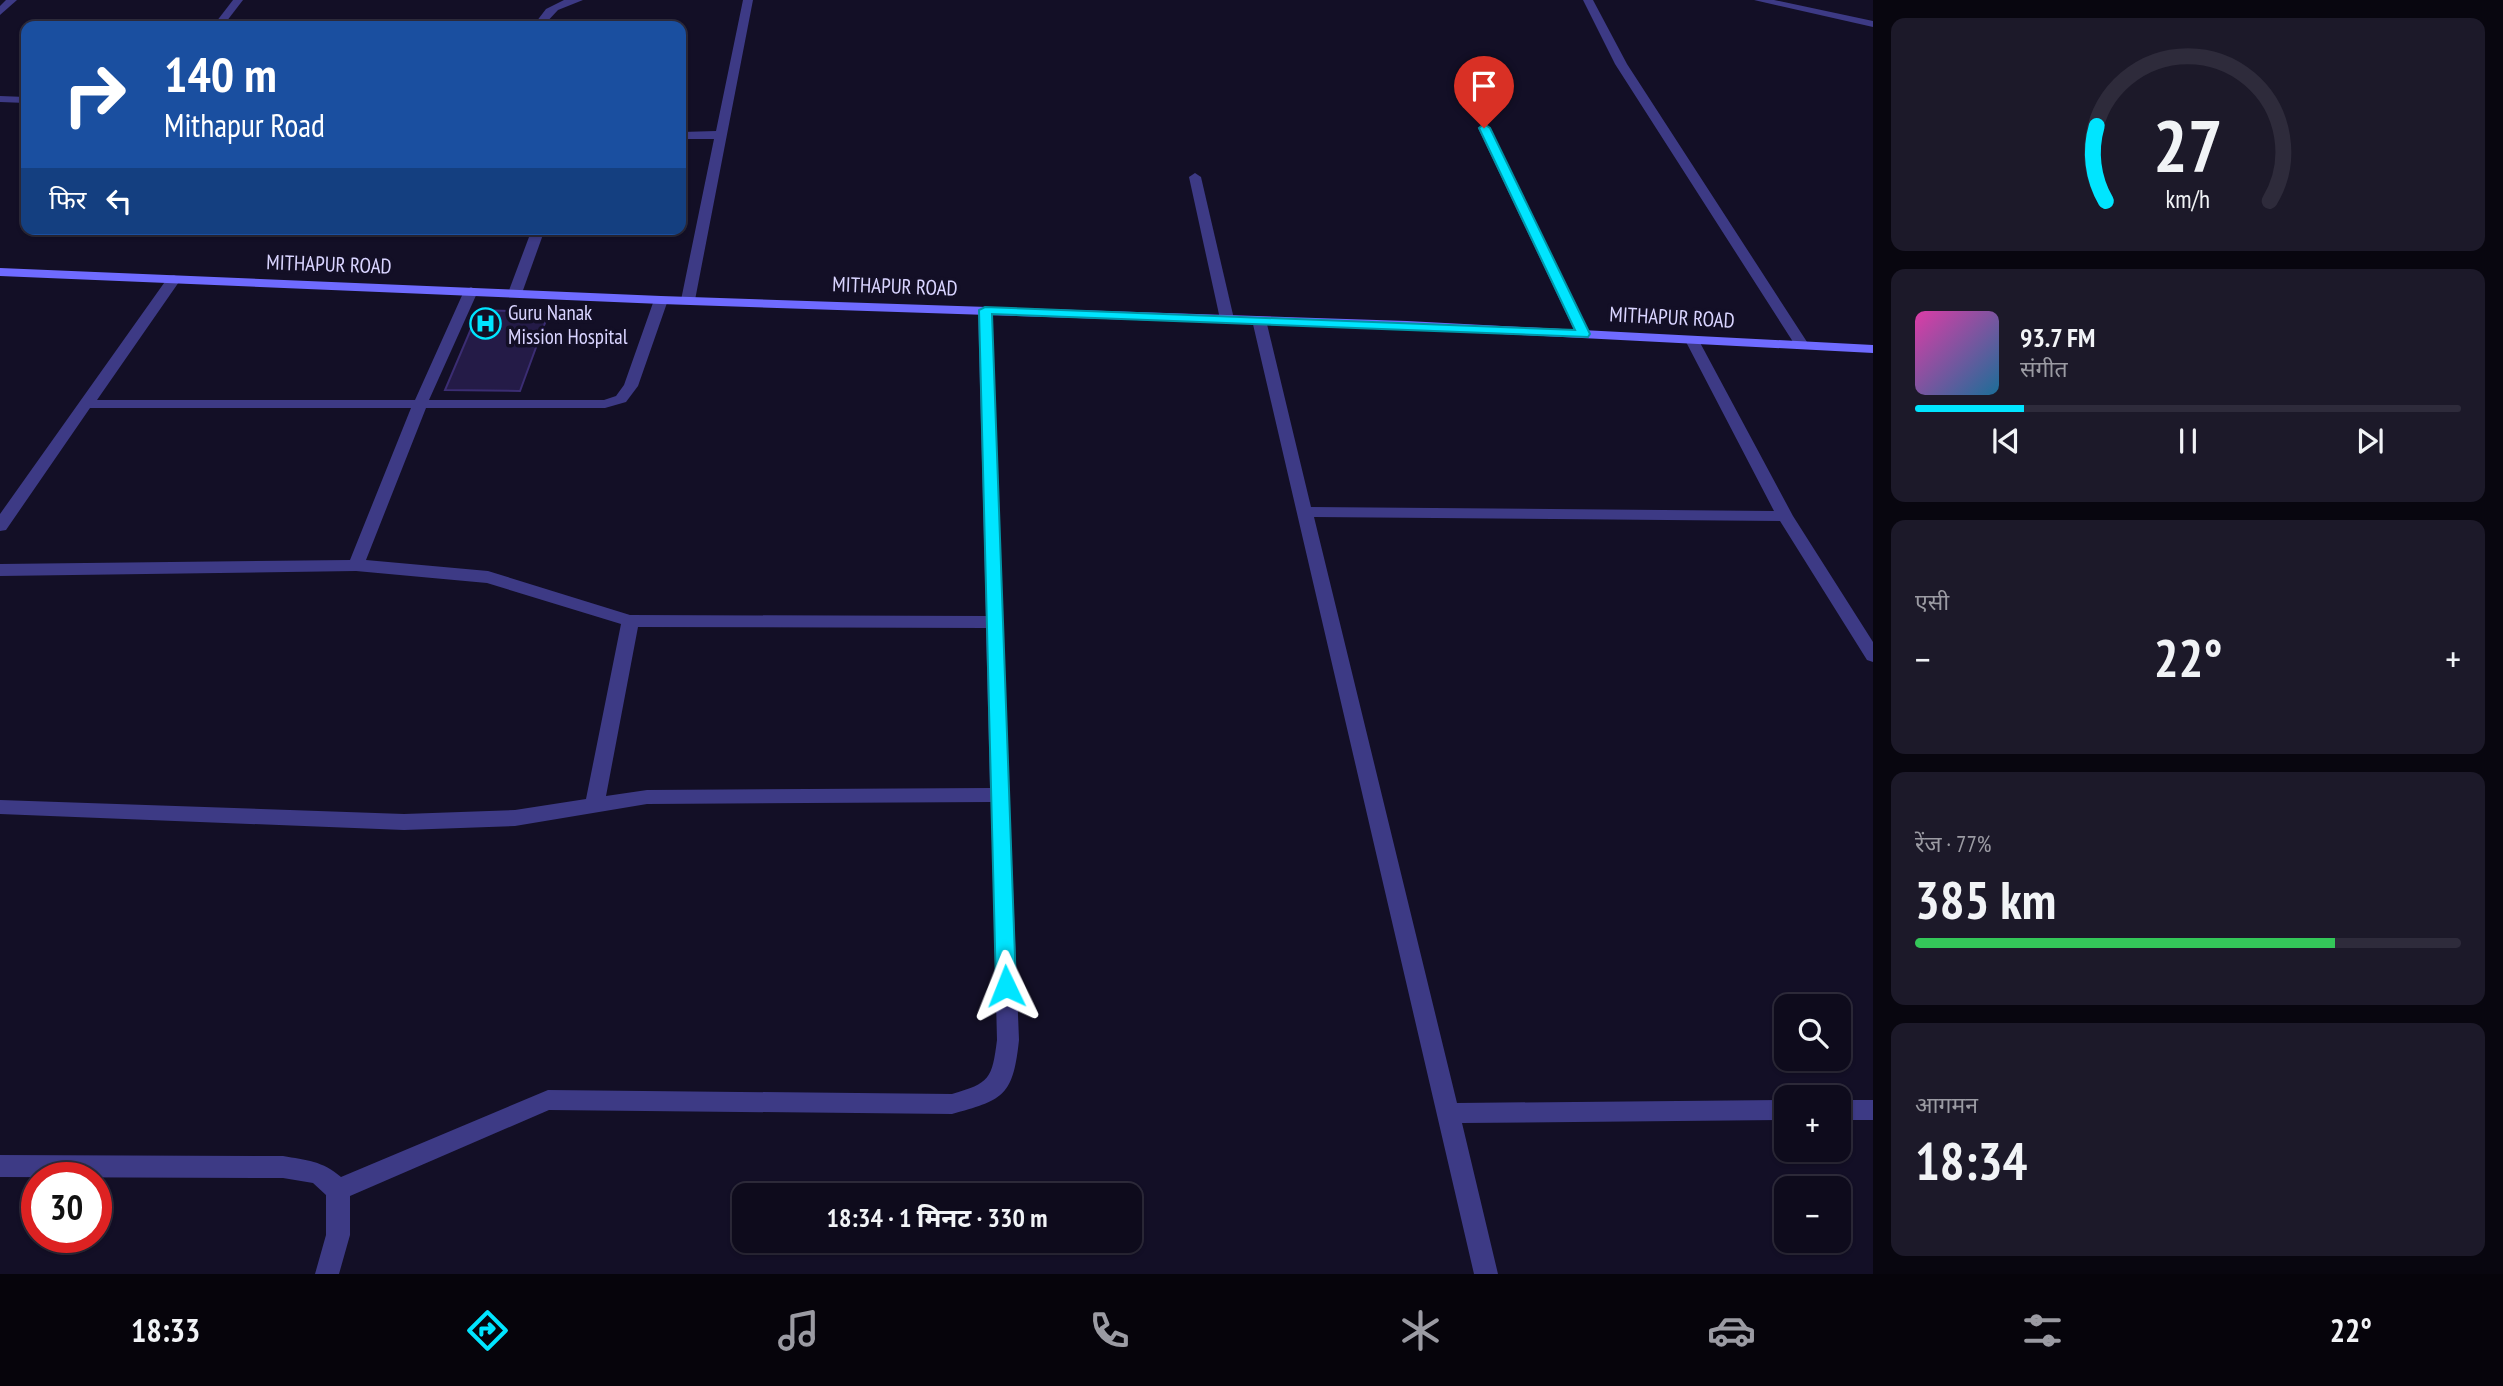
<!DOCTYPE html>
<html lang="hi">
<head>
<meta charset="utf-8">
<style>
  :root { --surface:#0e0b1c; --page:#1c1929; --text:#f1f3f6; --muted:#9b9ba3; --line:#2e2b3b; --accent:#00e5ff }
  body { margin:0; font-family:"PT Sans Narrow","Noto Sans Devanagari",sans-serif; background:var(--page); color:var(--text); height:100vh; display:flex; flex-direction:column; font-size:26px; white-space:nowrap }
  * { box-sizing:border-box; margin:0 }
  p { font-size:23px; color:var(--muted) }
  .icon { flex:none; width:38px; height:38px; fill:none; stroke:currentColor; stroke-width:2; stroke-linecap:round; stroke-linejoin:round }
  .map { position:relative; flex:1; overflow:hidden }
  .drawer { display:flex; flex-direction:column; gap:18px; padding:18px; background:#08060f; width:630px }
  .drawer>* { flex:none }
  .banner { position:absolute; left:21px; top:21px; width:665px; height:214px; border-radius:14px; box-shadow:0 2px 5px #0004,0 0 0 2px var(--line); background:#1a4fa0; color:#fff; overflow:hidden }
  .buttons { position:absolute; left:1774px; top:994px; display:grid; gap:14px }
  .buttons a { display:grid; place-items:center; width:77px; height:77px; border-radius:14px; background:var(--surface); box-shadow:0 2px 5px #0004,0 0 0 2px var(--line); font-size:35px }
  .speed { position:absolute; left:21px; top:1162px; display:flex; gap:14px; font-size:35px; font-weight:700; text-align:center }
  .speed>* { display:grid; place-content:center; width:91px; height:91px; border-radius:50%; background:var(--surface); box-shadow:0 2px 5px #0004,0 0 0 2px var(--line); line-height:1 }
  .speed .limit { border:10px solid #d22; background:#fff; color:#111 }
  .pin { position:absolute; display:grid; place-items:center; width:60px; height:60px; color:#fff; margin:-72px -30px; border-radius:50% 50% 50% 0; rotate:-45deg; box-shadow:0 0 7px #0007 }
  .pin .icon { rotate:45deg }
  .me { position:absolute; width:77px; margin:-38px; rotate:358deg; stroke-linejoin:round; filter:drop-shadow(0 0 5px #0008) }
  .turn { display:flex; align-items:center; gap:24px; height:147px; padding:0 28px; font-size:32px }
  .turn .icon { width:91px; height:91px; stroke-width:2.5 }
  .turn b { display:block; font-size:49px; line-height:60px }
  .then { display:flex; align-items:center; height:66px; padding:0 28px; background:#0003; gap:14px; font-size:26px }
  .big { font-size:52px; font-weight:700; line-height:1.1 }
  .drawer .widget { flex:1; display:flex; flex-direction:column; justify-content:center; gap:10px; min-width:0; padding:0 24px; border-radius:14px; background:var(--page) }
  .drawer .dial { align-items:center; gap:0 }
  .dial svg { height:182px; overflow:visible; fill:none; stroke:var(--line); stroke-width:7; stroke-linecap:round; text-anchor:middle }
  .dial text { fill:var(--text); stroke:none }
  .song { display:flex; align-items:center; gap:21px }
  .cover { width:84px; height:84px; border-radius:10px; background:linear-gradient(135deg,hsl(320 70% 55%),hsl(200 70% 35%)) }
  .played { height:7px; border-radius:4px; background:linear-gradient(90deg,var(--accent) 20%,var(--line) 20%) }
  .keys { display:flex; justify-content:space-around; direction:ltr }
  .heat { display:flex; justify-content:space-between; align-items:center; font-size:38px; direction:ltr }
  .charge { height:10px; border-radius:5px; background:linear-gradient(90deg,#34c759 77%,var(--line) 0) }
  .trip { position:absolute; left:732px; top:1183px; width:410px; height:70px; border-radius:14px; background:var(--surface); box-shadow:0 2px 5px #0004,0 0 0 2px var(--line); font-weight:700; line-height:70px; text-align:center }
  .menu { display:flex; height:112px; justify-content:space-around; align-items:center; background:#06040b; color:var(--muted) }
  .menu .icon { width:49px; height:49px }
  .menu .current { color:var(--accent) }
  .menu b { font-size:32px; color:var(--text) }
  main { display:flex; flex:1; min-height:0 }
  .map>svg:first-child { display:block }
  .building { fill:#241b47; stroke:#3b2d73; stroke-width:2 }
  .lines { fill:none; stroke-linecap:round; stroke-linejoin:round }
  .street { fill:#3d3a85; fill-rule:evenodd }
  .secondary { fill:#6f6bff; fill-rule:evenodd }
  .route { fill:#00e5ff; stroke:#0095a6; stroke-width:2 }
  .labels { text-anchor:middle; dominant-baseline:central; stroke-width:7; stroke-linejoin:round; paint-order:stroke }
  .far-street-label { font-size:21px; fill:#d9d4ff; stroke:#130f26 }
  .far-poi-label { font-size:21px; fill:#d9d4ff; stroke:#130f26; text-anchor:start }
</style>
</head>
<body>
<main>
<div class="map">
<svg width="1873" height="1274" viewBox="0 0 1873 1274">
  <rect width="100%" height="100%" fill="#130f26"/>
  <!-- building -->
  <polygon class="building" points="479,310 549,312 520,391 445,390"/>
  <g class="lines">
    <!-- street -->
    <g class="street">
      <polygon points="6,0 17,0 0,15 0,6"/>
      <polygon points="233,0 243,0 223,26 213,26"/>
      <polygon points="564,0 583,0 558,10 543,26 533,26 546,9"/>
      <polygon points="743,0 753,0 695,300 688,304 681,300 714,139 681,139 681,132 716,131"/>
      <polygon points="1583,0 1593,0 1627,64 1809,345 1807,348 1802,349 1795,345 1615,64"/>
      <polygon points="1754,0 1774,0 1873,21 1873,27"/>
      <polygon points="0,96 26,97 26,103 0,102"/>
      <polygon points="1484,124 1490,128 1590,334 1588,337 1578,337 1576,334 1478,128"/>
      <polygon points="1195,173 1201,177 1234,319 1227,323 1220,319 1189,177"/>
      <polygon points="532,229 545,229 522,293 520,296 510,296 508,293"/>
      <path d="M174 275 181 279 97 400H415L464 291 471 287 478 291 429 400H604L616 396 624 385 654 300 656 297H666L668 300 638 386 626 402 605 408H426L366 560 488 571 630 615 986 616 978 310 980 307H990L1019 1040C1013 1096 1004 1100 952 1114L549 1110 350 1196V1235L339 1274H315L326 1235V1195L313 1183 283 1178 0 1177V1155L283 1156C306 1160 323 1161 341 1177L548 1090 952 1094C990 1083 992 1079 997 1040L991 802 647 804 515 826 404 830 0 814V800L404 814 515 810 586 799 621 624 487 583 356 571 0 576V564L350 560 411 408H90L6 530 0 531V514L169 276ZM638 627 986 628 990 788 647 790 606 796Z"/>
      <polygon points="1259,316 1266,320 1311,507 1774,511 1685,340 1692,336 1697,337 1793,516 1873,642 1873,662 1867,660 1780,521 1314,517 1457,1103 1787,1100 1787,1120 1462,1123 1498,1274 1474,1274 1252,320"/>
      <rect x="1839" y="1100" width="34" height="20"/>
    </g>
    <!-- secondary -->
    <polygon class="secondary" points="0,268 661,296 1407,321 1873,345 1873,353 1407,329 661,304 0,276"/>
  </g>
  <!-- route -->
  <polygon class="route" points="1484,124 1490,128 1590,334 1588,337 992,314 1016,986 1013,992 1006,994 999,992 996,986 979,310 985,307 1575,330 1479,128"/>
  <!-- icons -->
  <defs>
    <symbol id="hospital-ring" viewBox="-11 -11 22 22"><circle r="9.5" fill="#130f26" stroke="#00e5ff" stroke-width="1.5"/><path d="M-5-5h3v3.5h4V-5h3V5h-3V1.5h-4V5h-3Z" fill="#00e5ff"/></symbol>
  </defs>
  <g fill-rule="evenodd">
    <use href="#hospital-ring" x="468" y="306" width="35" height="35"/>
  </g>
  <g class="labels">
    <!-- far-street labels -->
    <g class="far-street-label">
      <text transform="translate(329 264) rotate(2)">MITHAPUR ROAD</text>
      <text transform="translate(895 286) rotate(2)">MITHAPUR ROAD</text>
      <text transform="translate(1672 317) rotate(3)">MITHAPUR ROAD</text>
    </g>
    <!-- far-poi labels -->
    <g class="far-poi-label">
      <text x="508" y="312">Guru Nanak<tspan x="508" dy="24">Mission Hospital</tspan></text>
    </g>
  </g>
</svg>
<div class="buttons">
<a><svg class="icon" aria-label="search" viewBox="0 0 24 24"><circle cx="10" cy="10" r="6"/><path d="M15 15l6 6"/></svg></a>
<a>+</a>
<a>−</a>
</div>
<div class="speed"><div class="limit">30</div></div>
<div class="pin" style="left:1484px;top:128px;background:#d93025"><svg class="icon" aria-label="arrive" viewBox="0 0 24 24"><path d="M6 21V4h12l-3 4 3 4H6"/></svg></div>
<svg class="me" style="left:1006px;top:986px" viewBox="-20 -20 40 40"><path d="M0-17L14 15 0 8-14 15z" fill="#00e5ff" stroke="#fff" stroke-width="4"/></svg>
<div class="trip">18:34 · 1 मिनट · 330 m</div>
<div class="banner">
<div class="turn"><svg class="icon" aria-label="right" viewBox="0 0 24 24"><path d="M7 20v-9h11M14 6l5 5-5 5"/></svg><div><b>140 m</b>Mithapur Road</div></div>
<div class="then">फिर<svg class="icon" aria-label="left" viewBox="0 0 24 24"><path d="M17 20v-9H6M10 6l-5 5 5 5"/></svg></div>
</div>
</div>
<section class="drawer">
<div class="widget dial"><svg viewBox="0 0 100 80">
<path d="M14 69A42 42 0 1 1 86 69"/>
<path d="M14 69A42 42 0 0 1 10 36" stroke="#00e5ff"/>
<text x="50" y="56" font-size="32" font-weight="700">27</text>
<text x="50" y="72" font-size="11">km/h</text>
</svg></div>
<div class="widget">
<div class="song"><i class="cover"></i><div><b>93.7 FM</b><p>संगीत</p></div></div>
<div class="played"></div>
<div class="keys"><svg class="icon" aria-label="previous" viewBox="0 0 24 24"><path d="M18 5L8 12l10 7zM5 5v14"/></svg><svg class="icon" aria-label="pause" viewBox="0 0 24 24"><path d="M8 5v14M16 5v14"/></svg><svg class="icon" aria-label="next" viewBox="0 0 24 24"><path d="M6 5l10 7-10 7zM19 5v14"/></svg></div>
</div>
<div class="widget"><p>एसी</p>
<div class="heat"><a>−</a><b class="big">22°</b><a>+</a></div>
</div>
<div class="widget"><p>रेंज · 77%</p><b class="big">385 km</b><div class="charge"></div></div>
<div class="widget"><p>आगमन</p><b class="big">18:34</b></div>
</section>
</main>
<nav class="menu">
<b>18:33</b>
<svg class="icon current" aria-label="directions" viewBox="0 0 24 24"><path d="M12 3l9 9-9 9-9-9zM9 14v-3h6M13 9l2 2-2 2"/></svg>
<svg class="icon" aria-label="music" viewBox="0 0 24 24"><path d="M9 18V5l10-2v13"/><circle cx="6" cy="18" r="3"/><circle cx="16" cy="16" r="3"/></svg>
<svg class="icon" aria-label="phone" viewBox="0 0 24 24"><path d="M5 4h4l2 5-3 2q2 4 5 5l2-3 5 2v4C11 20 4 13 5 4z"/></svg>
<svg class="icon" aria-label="climate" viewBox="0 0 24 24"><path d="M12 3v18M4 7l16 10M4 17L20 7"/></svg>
<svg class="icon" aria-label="car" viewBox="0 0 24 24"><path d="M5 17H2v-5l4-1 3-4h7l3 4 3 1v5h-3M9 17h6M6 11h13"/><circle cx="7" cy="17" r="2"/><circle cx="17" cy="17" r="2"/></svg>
<svg class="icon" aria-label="filters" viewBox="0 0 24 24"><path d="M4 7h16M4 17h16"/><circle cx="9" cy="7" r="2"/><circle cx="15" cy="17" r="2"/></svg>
<b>22°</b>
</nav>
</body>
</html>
